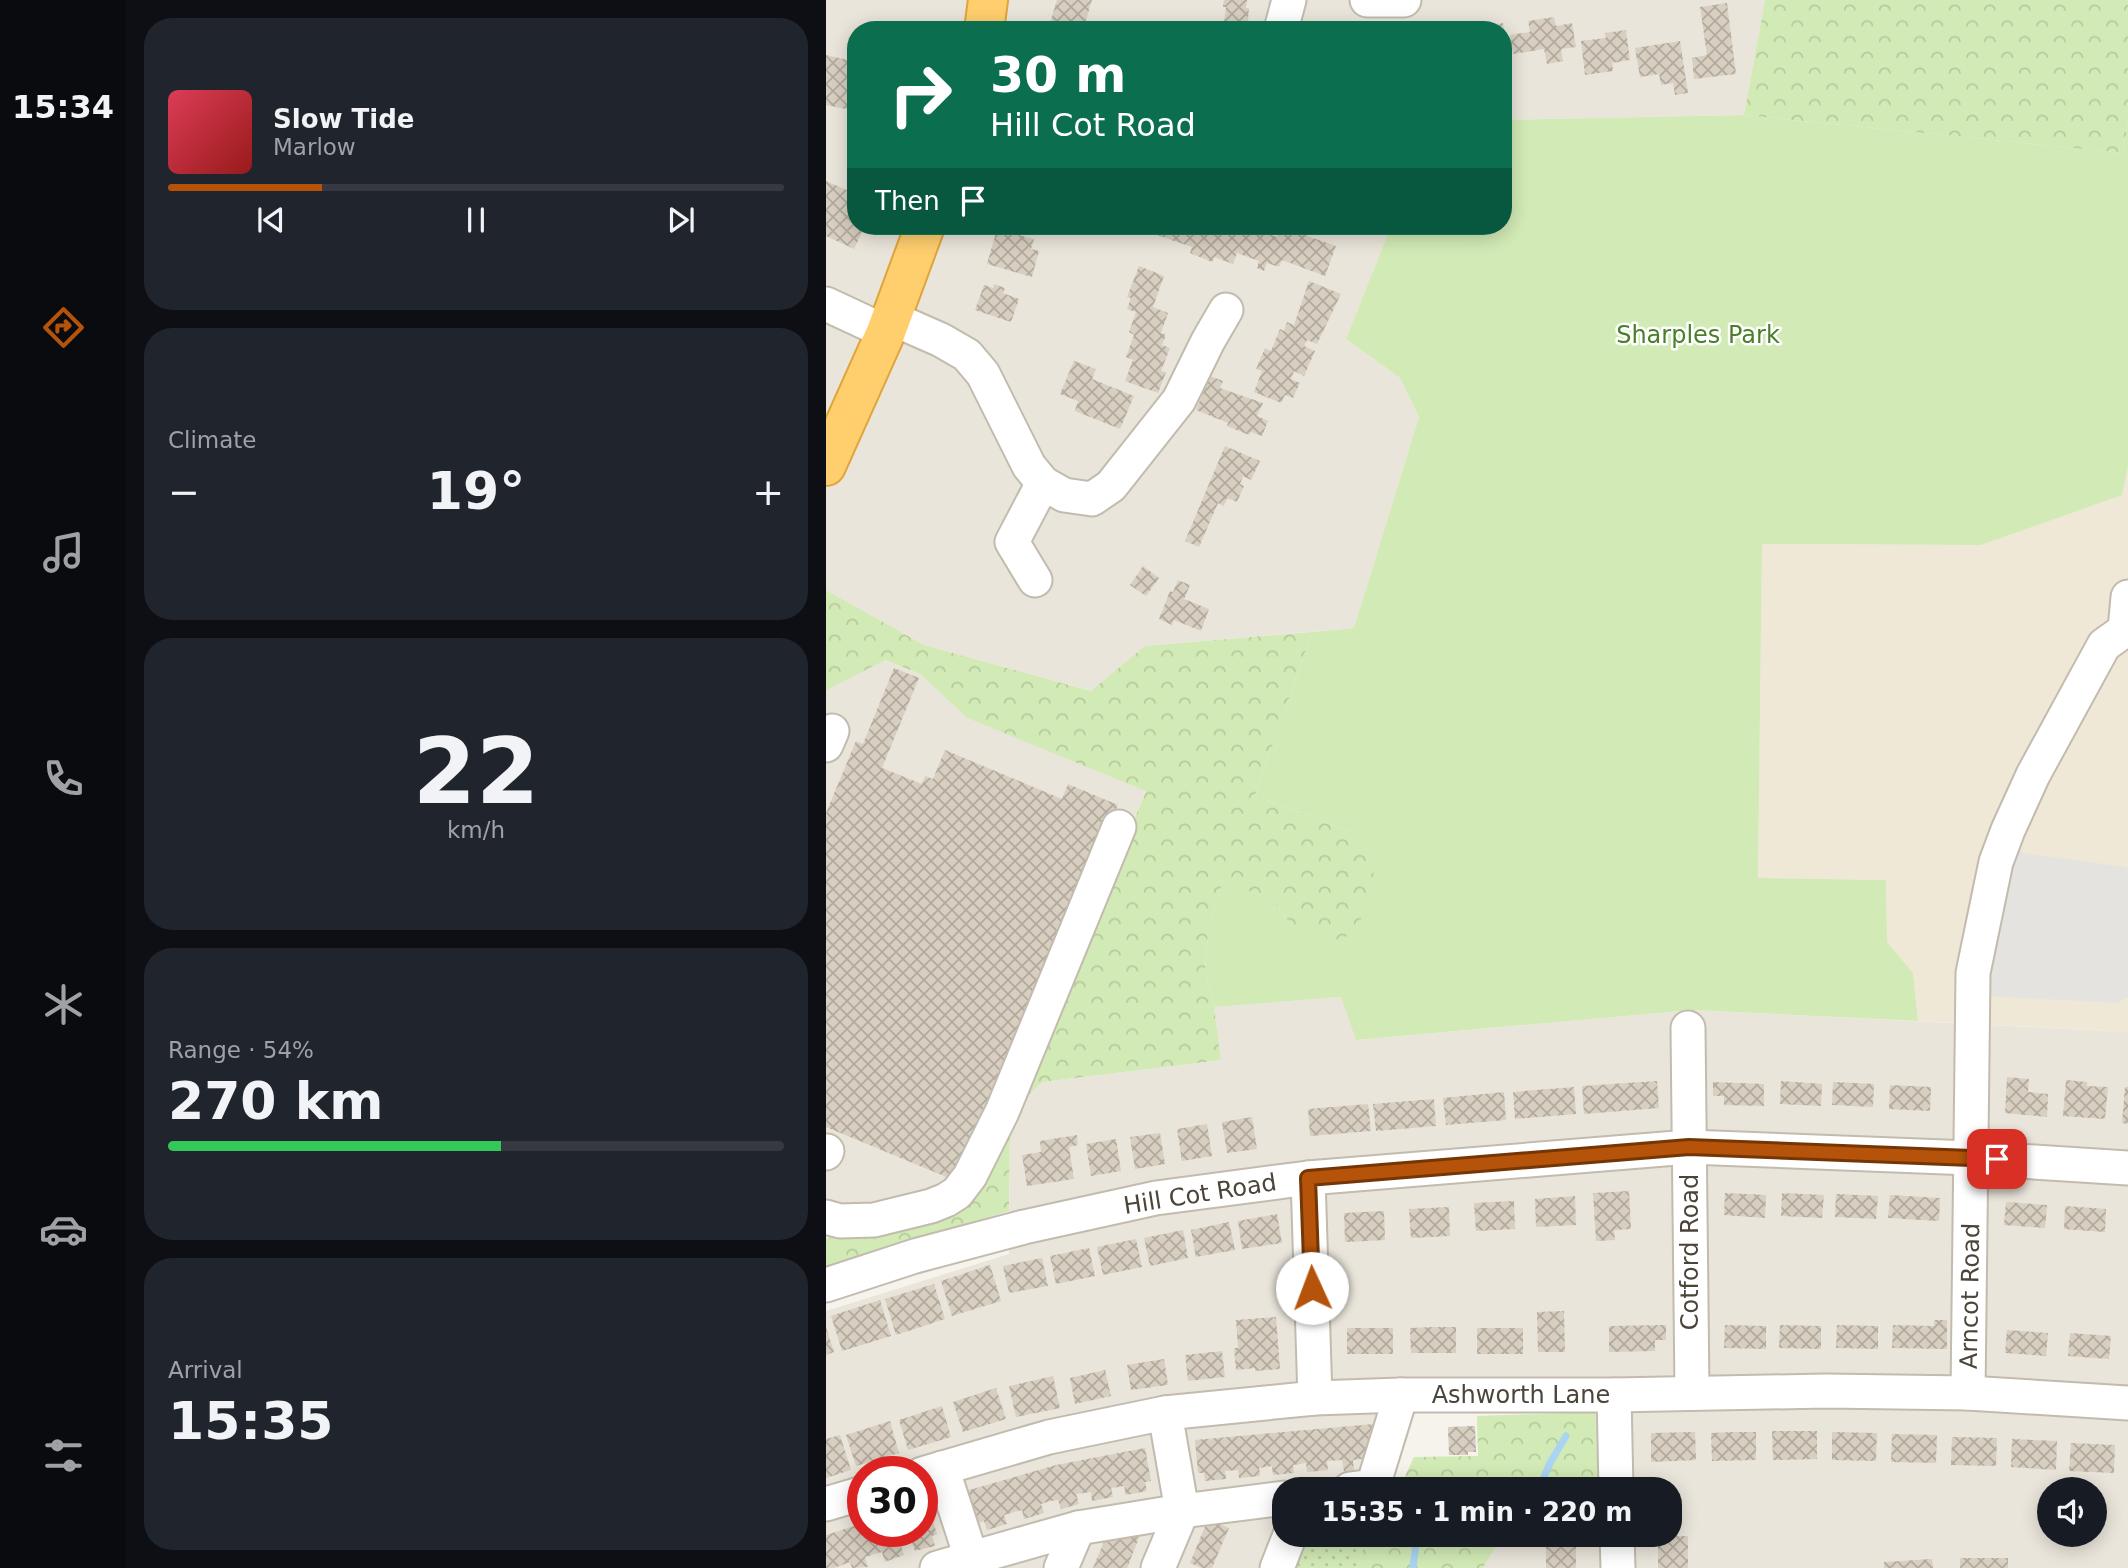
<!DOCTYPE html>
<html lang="en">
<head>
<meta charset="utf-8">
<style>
  :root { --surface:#171b24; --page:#20242c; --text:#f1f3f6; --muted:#9ea1a6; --line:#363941; --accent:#b45309 }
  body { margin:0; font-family:"DejaVu Sans",sans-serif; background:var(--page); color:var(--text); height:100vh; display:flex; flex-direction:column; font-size:26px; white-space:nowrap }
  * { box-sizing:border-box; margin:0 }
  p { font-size:23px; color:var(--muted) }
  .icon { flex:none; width:38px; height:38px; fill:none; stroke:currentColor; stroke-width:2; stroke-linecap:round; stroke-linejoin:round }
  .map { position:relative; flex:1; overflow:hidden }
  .sheet { display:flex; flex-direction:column; gap:18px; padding:18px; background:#0d0f14; width:700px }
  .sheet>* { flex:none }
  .banner { position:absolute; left:21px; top:21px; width:665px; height:214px; border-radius:28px; box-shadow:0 4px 18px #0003; background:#0b6e4f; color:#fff; overflow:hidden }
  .fabs { position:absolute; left:1211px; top:1477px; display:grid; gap:14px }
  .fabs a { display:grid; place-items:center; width:70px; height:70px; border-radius:50%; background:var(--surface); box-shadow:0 4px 18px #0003; font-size:35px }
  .speed { position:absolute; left:21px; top:1456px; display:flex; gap:14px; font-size:35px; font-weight:700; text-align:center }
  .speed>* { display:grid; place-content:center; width:91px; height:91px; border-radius:50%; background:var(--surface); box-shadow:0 4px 18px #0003; line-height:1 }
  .speed .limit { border:10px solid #d22; background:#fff; color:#111 }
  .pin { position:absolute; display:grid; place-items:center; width:60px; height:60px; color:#fff; margin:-30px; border-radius:14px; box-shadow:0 4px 10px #0006 }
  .me { position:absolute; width:77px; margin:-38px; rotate:358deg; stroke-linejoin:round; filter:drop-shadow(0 0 5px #0008) }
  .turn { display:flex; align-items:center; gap:24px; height:147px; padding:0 28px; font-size:32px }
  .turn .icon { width:91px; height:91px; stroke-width:2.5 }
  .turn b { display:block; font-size:49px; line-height:60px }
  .then { display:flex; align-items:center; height:66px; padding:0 28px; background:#0003; gap:14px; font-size:26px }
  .big { font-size:52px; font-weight:700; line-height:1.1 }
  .sheet .card { flex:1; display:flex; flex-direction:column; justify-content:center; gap:10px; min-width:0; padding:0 24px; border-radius:28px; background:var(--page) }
  .sheet .dial { align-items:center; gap:0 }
  .dial b { font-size:91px; line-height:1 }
  .song { display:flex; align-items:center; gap:21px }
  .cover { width:84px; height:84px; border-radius:10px; background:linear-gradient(135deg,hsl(350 70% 55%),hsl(0 70% 35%)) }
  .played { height:7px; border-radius:4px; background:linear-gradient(90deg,var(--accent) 25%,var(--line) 25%) }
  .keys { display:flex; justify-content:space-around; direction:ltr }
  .heat { display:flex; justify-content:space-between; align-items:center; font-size:38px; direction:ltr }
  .charge { height:10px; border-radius:5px; background:linear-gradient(90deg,#34c759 54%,var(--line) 0) }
  .trip { position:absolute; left:446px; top:1477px; width:410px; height:70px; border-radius:28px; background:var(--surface); box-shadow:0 4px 18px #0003; font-weight:700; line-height:70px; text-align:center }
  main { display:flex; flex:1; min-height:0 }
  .tabs { display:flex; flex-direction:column; width:126px; justify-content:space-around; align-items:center; background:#090b0e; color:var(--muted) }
  .tabs .icon { width:49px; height:49px }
  .tabs .selected { color:var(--accent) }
  .tabs b { font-size:32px; color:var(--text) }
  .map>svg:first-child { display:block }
  .residential { fill:#eae5da; fill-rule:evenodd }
  .education { fill:#efe8d6 }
  .green { fill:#d2eab5 }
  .forest { fill:url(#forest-crowns) }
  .garden { fill:url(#garden-dots) }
  .parking { fill:#e5e3e0 }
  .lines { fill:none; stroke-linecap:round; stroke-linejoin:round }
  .stream { stroke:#a9d4f2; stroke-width:7 }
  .building { fill:url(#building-cross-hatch) }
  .minor-casing { stroke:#c2bbae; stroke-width:37 }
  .highway-casing { stroke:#e0a43c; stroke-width:42 }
  .minor { stroke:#fff; stroke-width:33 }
  .highway { stroke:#ffcf6e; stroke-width:38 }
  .route-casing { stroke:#753606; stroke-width:18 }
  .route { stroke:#b45309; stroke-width:12 }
  .labels { text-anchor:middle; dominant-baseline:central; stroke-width:5; stroke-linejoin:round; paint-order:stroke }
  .park-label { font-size:24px; fill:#4a7f2a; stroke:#fff }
  .street-label { font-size:24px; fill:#4b4439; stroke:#fff }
</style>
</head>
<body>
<main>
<nav class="tabs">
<b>15:34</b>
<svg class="icon selected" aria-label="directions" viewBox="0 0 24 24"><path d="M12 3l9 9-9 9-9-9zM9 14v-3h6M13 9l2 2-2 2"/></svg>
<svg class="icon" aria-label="music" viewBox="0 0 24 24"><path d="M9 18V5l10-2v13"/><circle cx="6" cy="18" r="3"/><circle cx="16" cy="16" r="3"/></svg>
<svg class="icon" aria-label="phone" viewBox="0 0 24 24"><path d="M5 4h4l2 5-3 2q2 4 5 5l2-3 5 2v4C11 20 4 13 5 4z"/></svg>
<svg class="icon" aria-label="climate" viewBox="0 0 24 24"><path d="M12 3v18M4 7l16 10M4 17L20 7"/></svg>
<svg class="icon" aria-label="car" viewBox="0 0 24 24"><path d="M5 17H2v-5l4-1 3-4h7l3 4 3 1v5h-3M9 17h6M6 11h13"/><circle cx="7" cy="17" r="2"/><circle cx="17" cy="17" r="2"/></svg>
<svg class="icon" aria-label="filters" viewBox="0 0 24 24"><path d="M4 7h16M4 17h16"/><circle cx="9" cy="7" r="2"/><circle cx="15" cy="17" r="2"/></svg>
</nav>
<section class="sheet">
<div class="card">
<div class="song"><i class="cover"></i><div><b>Slow Tide</b><p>Marlow</p></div></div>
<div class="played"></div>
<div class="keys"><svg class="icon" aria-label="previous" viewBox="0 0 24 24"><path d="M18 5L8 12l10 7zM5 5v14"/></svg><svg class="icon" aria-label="pause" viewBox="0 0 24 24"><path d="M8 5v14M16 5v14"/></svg><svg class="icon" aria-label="next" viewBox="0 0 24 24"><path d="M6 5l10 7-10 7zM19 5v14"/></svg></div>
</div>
<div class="card"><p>Climate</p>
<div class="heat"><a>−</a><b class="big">19°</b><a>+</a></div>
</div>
<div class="card dial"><b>22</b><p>km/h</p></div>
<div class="card"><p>Range · 54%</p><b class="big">270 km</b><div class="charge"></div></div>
<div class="card"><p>Arrival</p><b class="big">15:35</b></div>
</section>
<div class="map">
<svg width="1302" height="1568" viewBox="0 0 1302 1568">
  <defs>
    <pattern id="forest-crowns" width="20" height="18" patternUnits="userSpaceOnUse" patternTransform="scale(1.75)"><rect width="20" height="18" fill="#d2eab5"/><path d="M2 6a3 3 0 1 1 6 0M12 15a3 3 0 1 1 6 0" fill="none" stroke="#b6ca9c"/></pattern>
    <pattern id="garden-dots" width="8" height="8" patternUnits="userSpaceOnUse" patternTransform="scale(1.75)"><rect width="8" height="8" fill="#d2eab5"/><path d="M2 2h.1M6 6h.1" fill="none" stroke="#b6ca9c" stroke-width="1.8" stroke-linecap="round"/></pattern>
    <pattern id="building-cross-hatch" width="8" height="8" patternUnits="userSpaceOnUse" patternTransform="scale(1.75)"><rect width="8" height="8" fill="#d8cfc1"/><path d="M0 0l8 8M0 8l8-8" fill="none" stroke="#b1aa9e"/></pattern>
  </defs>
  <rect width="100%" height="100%" fill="#f6f3ec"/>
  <!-- residential -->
  <g class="residential">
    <polygon points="0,0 939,0 918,115 677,120 677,30 30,30 30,226 565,226 520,339 574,378 593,417 528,628 319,646 266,691 98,645 0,590"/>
    <path d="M58 660 94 674 141 718 320 790 185 1110 216 1082 395 1060 388 1007 515 997 531 1040 867 1010 1302 1032V1568H657L677 1535H844V1489H726L734 1483 772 1482 767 1378 588 1381 558 1489H458V1535L449 1568H0V1311L183 1254 184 1114 131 1205 0 1239V693L1 690ZM37 1472H96V1531H37ZM1223 1489H1269V1535H1223Z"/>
  </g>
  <!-- education -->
  <polygon class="education" points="1302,466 1302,1032 1092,1021 1087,973 1061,942 1060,880 932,878 936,544 1155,545 1295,495"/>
  <!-- green -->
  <polygon class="green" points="918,115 1297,153 1302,121 1302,466 1296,495 1155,545 936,544 932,878 1060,880 1061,942 1087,973 1092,1021 867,1010 530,1040 515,997 388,1007 379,970 382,933 397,879 448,901 466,926 529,833 429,796 486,632 528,628 593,417 574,378 520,339 565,226 677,226 677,120"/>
  <!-- forest -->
  <g class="forest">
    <polygon points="939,0 1302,0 1302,121 1297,153 918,115"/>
    <polygon points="0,590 98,645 265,691 319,646 486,632 429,796 529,833 551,882 541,912 516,941 466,926 448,901 397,880 382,933 379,970 388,1007 395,1060 216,1082 184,1113 183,1211 0,1268 0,1239 131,1205 184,1113 320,791 141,718 94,674 59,660 1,690 0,693"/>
    <polygon points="769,1412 772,1482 734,1483 726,1489 573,1489 588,1457 652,1456 651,1416"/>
    <polygon points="542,1535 677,1535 657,1568 530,1568"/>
  </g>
  <!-- garden -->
  <polygon class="garden" points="462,1535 542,1535 530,1568 449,1568"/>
  <!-- parking -->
  <polygon class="parking" points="1186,843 1196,853 1299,867 1302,869 1302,997 1292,1003 1156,996"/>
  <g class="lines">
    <!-- stream -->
    <g class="stream">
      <polyline points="614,1489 618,1485 638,1486 643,1489"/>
      <polyline points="710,1489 714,1486 724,1463 740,1436"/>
      <polyline points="587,1568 591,1535"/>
    </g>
  </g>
  <!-- building -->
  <g class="building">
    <polygon points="231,0 266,0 257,30 222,30"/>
    <polygon points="398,0 421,0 420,8 423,8 421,30 397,30 400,7 397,7"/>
    <polygon points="901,3 910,74 868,79 866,58 881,55 874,7"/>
    <polygon points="728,17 730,26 746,23 750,47 735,49 737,61 721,64 718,49 687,54 684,35 704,32 702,21"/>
    <polygon points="677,23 678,30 653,30 653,27"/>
    <polygon points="800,30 804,60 786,63 787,71 759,75 755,41 780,38 779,33"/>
    <polygon points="854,41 862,93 849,95 847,83 835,85 833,74 814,77 809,48"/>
    <polygon points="0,55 30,62 30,111 0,105"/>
    <polygon points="0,181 30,194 30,226 39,226 28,249 0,236"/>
    <polygon points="324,226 391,226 417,235 421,226 451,237 454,228 473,235 474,230 482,233 481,236 510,246 499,276 456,260 453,267 441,263 438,271 431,268 433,261 411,253 407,264 388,257 386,262 364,253 366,247 322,232"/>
    <polygon points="171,229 208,239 205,249 213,251 206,277 161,264"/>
    <polygon points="313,266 338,276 327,307 342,313 335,333 340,335 336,345 344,348 335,371 340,372 332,393 299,381 307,360 300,357 308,335 303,332 310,312 301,309 305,298 301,297"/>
    <polygon points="483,281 515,294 491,344 481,340 478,346 489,351 478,376 468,371 465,379 474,383 467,398 459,395 455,403 428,392 436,371 430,369 439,348 445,351 454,329 458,331 461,322 468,325"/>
    <polygon points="168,284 179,288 177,293 193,299 185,322 149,310 158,285 167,288"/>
    <polygon points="248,361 270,369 266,379 308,396 294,429 249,411 252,401 234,394"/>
    <polygon points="384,376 397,381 394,388 437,403 431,416 442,421 436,436 425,432 423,435 401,426 402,423 370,410"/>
    <polygon points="399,446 434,461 425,480 417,476 414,484 418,486 411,502 401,498 398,506 392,503 373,547 359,541"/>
    <polygon points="317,566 333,578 320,596 304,585"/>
    <polygon points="352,580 364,585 358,599 383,609 375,631 348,620 346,625 333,619 344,591 347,592"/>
    <polygon points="68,668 93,678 56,768 96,784 99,776 107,779 119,750 236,799 242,784 292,805 135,1183 0,1127 0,813 30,741 37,744"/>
    <polygon points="1181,1077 1203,1079 1202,1092 1222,1094 1221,1117 1179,1113"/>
    <polygon points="1240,1080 1261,1082 1261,1086 1282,1087 1279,1119 1237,1116"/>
    <polygon points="831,1081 833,1108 758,1114 756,1086"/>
    <polygon points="955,1081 996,1084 995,1106 954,1104"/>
    <polygon points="887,1082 938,1084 938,1106 898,1105 898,1096 887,1096"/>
    <polygon points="1007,1082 1048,1084 1047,1107 1006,1105"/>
    <polygon points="1064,1085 1105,1087 1104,1111 1063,1109"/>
    <polygon points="748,1087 750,1114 689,1119 687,1092"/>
    <polygon points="1299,1087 1302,1087 1302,1124 1296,1123"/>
    <polygon points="678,1092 680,1120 620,1125 617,1098"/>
    <polygon points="608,1099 610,1126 550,1131 547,1104"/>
    <polygon points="542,1104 545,1131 484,1136 482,1109"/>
    <polygon points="426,1117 431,1149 401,1153 396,1122"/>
    <polygon points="381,1124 386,1156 356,1161 351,1129"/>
    <polygon points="334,1133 339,1164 309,1169 304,1137"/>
    <polygon points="251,1135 252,1145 243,1147 248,1179 201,1186 196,1155 215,1152 214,1141"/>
    <polygon points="290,1139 295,1171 265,1176 260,1144"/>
    <polygon points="803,1191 805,1229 788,1230 789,1240 770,1241 767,1193"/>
    <polygon points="899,1193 940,1195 939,1218 898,1215"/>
    <polygon points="956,1193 998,1195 996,1218 955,1216"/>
    <polygon points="1010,1194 1052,1196 1050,1219 1009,1217"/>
    <polygon points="1064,1195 1114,1198 1113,1221 1062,1218"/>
    <polygon points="749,1196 750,1225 710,1227 709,1199"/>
    <polygon points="688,1201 689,1229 650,1231 648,1203"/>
    <polygon points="1180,1202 1221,1205 1219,1228 1178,1225"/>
    <polygon points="1239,1206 1280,1209 1279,1232 1238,1229"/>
    <polygon points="623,1207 624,1236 585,1238 583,1209"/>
    <polygon points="558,1211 559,1240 519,1242 518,1213"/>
    <polygon points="451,1214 456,1243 416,1249 412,1221"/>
    <polygon points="403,1222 409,1250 370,1257 365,1230"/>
    <polygon points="357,1230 362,1258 324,1266 318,1238"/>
    <polygon points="310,1239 316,1267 277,1275 271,1247"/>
    <polygon points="263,1248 269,1276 230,1284 224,1256"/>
    <polygon points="216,1258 222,1286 183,1293 177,1266"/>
    <polygon points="164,1265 175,1301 126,1316 115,1281"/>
    <polygon points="108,1284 119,1319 70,1335 59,1299"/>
    <polygon points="54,1300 65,1336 16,1351 5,1316"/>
    <polygon points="738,1311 739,1352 712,1352 711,1312"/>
    <polygon points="450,1317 454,1369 429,1371 429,1368 410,1370 408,1348 412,1348 410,1320"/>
    <polygon points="1108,1320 1121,1320 1121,1349 1066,1348 1067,1325 1108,1326"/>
    <polygon points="840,1325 840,1340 829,1340 829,1351 783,1352 783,1326"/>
    <polygon points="899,1325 940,1326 940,1349 898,1348"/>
    <polygon points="954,1325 995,1326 995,1349 953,1348"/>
    <polygon points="1011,1325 1052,1326 1052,1349 1010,1348"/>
    <polygon points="0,1327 8,1352 0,1355"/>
    <polygon points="607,1327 630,1327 630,1353 585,1353 584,1328"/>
    <rect x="521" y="1328" width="46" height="26"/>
    <rect x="651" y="1328" width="46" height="26"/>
    <polygon points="1181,1330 1222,1333 1220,1356 1179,1353"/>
    <polygon points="1244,1333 1285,1336 1283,1359 1242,1356"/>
    <polygon points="396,1351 399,1377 362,1381 359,1355"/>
    <polygon points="338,1359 342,1385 305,1390 301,1365"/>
    <polygon points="279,1370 285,1396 249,1404 244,1378"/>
    <polygon points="227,1376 234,1408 190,1417 183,1386"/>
    <polygon points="170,1388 180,1419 137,1432 127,1402"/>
    <polygon points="116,1406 125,1437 82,1450 73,1420"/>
    <polygon points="64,1421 73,1453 30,1466 20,1435"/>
    <polygon points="559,1423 545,1458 527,1460 528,1470 518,1471 516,1460 501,1461 502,1470 492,1471 481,1472 480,1463 474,1464 467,1465 468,1473 447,1475 446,1466 433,1468 434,1476 413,1478 412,1470 399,1471 400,1479 379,1481 378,1473 372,1473 369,1440"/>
    <polygon points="649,1426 650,1452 642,1452 642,1455 623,1455 622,1427"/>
    <polygon points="946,1431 991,1431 991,1459 947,1460"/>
    <polygon points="869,1432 870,1460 825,1462 825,1433"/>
    <polygon points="908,1432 930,1432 930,1460 886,1461 885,1433"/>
    <polygon points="1006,1432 1051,1433 1050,1461 1006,1460"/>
    <polygon points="1066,1434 1111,1435 1110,1463 1065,1462"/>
    <polygon points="14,1435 25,1470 0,1478 0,1439"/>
    <polygon points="1126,1437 1171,1438 1170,1466 1125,1465"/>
    <polygon points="1186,1439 1231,1441 1230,1470 1185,1467"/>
    <polygon points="1245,1443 1289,1445 1288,1473 1243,1471"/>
    <polygon points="319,1448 325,1481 319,1482 321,1491 300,1495 298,1486 292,1487 285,1488 287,1497 266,1501 265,1492 250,1494 253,1504 235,1509 232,1500 224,1501 215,1504 218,1513 198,1519 196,1510 178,1515 181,1524 161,1530 158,1521 150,1524 140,1491 230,1465"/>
    <polygon points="101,1503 111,1534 106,1536 109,1546 89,1551 86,1542 75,1546 78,1555 59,1562 56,1552 39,1557 42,1567 26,1568 24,1562 8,1568 0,1568 0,1535 37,1523 37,1531 96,1531 96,1504"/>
    <polygon points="382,1519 403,1528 386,1568 376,1568 364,1563"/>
    <polygon points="316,1530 301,1568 267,1568 282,1532"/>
    <rect x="832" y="1536" width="30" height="32"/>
    <rect x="720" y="1544" width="30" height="24"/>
    <rect x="1134" y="1558" width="48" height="10"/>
    <polygon points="1106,1559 1107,1568 1058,1568 1058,1562"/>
  </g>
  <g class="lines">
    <defs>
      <g id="minor">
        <polyline points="541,0 578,0"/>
        <polyline points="456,26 463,0"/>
        <polyline points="0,304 60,332"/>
        <polyline points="65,318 115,340 141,355 157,374 203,466 217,483 238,495 266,499 285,486 353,400 382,341 400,310"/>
        <polyline points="209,580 186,542 217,483"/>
        <polyline points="0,745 6,731"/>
        <polyline points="862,1028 866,1393"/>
        <polyline points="0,1153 1,1151"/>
        <polyline points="482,1178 489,1398"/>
        <polyline points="0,1217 14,1221 48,1220 105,1206 120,1200 131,1193 144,1176 176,1112 293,827"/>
        <polyline points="0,1285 89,1256 198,1227 330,1198 482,1178 863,1147 1145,1158 1302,1168"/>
        <polyline points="1142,1393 1147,973 1170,862 1182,830 1207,775 1278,645 1299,630 1302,597"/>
        <polyline points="788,1395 790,1489"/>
        <polyline points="116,1468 145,1557 140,1568"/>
        <polyline points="96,1474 223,1437 339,1413 489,1398 575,1395 788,1395 1000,1391 1142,1393 1302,1403"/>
        <polyline points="524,1489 547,1486 575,1395"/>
        <polyline points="0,1504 37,1493"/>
        <polyline points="791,1535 792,1568"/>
        <polyline points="111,1568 252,1528 356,1511 458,1498"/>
        <polyline points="235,1568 252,1528"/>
        <polyline points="332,1568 356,1511 339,1413"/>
        <polyline points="451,1568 464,1535"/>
      </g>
      <g id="highway">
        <polyline points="158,30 162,0"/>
        <polyline points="0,466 60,332 99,226"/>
      </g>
    </defs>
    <!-- minor casing -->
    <use href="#minor" class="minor-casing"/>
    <!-- highway casing -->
    <use href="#highway" class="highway-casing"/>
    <!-- minor -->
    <use href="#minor" class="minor"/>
    <!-- highway -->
    <use href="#highway" class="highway"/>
  </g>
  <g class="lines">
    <defs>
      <polyline id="route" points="486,1288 482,1178 863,1147 1171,1159"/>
    </defs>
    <!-- route casing -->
    <use href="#route" class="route-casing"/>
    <!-- route -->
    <use href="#route" class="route"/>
  </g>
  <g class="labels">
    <!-- park labels -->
    <g class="park-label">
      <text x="872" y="335">Sharples Park</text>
    </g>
    <!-- street labels -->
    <g class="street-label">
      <text transform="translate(374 1194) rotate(-9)">Hill Cot Road</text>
      <text transform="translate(864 1252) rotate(-90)">Cotford Road</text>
      <text transform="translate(1144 1296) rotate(-89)">Arncot Road</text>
      <text x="695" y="1395">Ashworth Lane</text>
    </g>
  </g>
</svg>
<div class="fabs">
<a><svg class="icon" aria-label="sound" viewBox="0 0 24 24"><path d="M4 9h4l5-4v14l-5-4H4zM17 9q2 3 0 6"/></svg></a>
</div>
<div class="speed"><div class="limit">30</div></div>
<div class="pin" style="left:1171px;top:1159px;background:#d93025"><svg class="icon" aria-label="arrive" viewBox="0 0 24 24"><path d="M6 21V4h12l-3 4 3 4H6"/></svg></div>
<svg class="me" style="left:486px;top:1288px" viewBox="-20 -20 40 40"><circle r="19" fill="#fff"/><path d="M0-13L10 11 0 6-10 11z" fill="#b45309"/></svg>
<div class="trip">15:35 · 1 min · 220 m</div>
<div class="banner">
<div class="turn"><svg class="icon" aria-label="right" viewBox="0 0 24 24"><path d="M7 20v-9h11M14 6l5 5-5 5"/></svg><div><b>30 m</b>Hill Cot Road</div></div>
<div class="then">Then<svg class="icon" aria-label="arrive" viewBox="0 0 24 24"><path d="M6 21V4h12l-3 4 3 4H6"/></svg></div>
</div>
</div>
</main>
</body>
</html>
